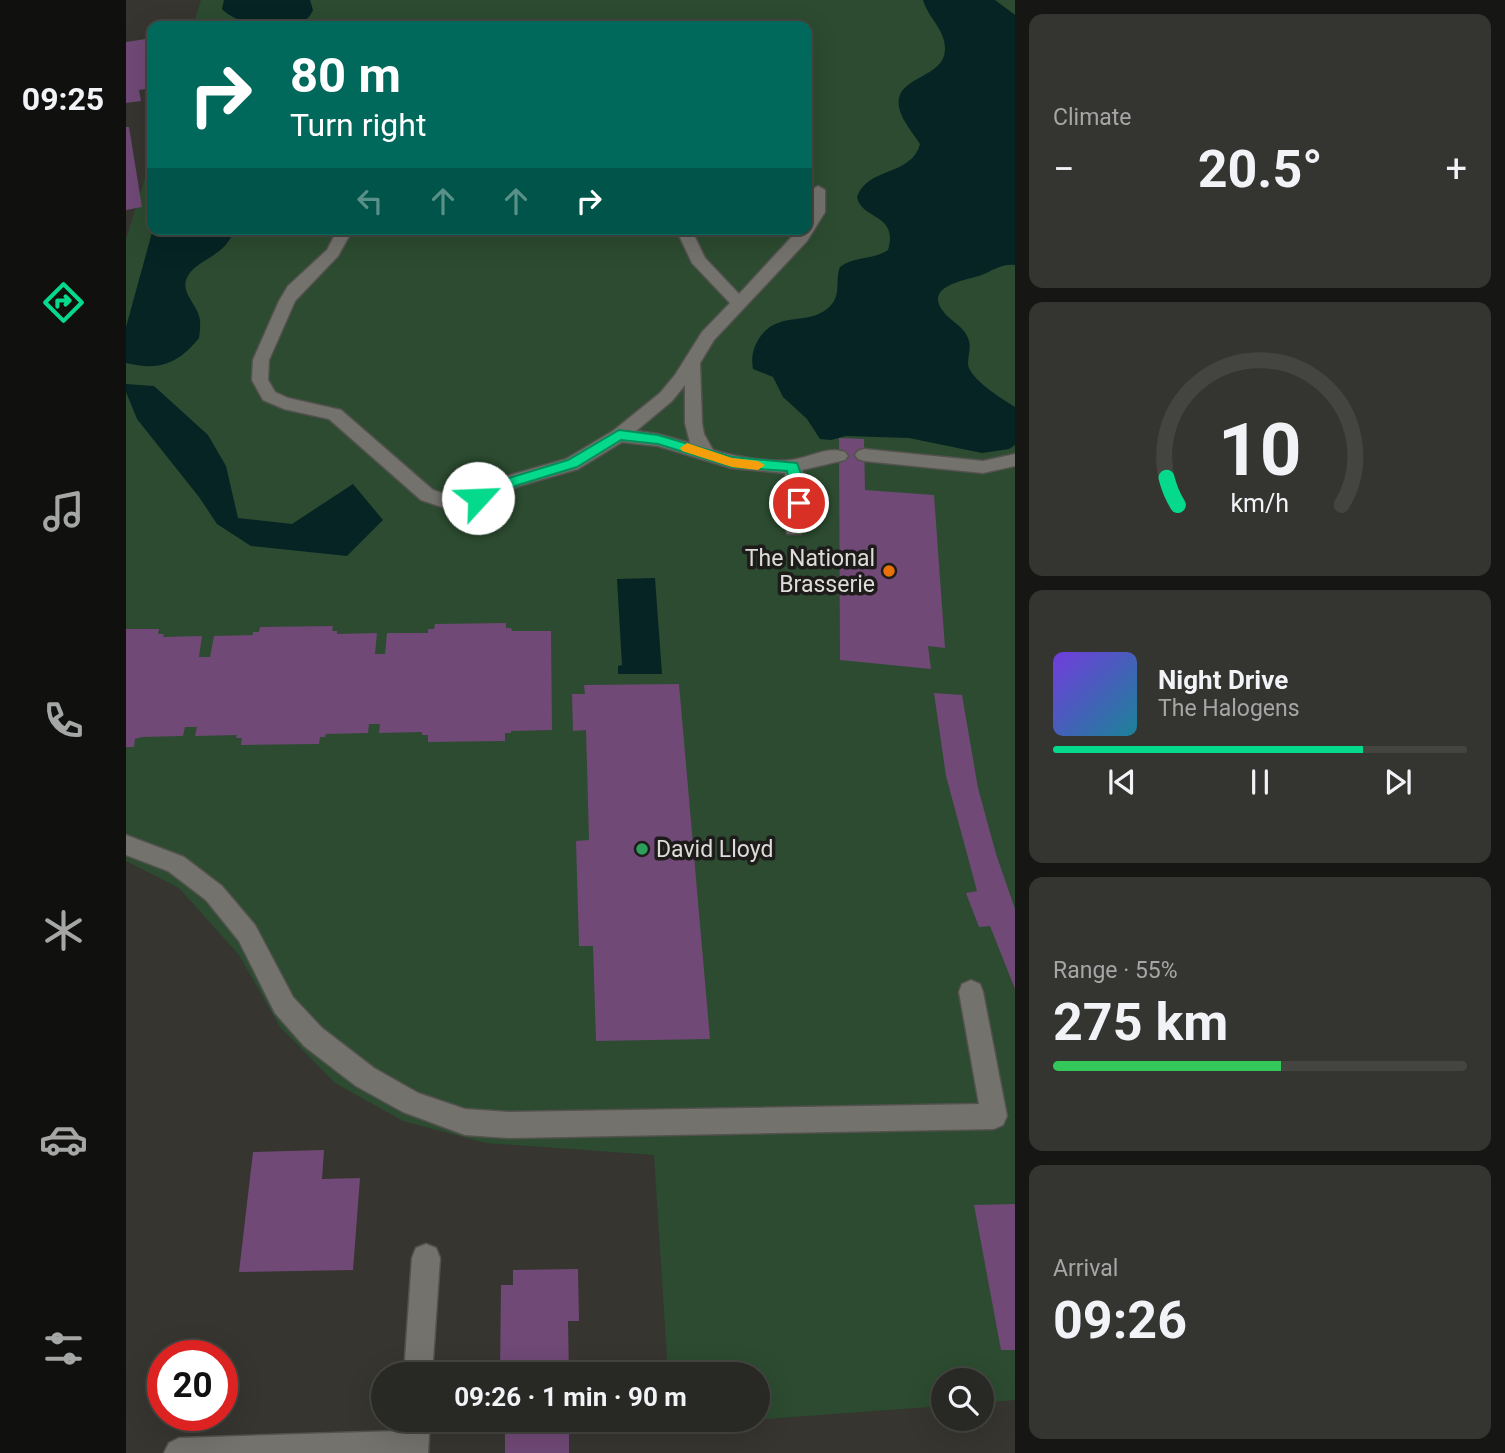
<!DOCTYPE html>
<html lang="en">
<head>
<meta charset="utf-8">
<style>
  :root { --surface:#282824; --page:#343431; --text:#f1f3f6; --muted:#a5a6a6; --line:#444441; --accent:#05d98b }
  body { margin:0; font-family:Roboto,sans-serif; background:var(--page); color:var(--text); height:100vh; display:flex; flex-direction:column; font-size:26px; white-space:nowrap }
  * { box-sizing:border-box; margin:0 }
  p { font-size:23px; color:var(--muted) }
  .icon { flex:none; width:38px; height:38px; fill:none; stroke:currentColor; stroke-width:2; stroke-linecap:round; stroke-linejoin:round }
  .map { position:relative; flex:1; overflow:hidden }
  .drawer { display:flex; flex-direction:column; gap:14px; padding:14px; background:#161614; width:490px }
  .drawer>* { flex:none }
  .guide { position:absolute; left:21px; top:21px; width:665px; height:214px; border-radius:14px; box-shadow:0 7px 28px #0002,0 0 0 2px var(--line); background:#00695c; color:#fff; overflow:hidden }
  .fabs { position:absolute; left:805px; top:1368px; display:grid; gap:14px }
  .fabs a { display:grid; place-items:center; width:63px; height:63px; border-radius:50%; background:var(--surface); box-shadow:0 7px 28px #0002,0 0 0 2px var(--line); font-size:35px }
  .speed { position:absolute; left:21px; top:1340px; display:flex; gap:14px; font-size:35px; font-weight:700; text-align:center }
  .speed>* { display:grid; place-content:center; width:91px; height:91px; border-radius:50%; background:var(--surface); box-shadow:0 7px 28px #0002,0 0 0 2px var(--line); line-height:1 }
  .speed .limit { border:10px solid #d22; background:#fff; color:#111 }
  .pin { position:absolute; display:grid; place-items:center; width:60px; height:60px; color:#fff; margin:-30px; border:4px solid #fff; border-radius:50%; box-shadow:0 2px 7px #0007 }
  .me { position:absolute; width:77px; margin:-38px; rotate:65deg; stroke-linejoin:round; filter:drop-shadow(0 0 5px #0008) }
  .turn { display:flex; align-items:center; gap:24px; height:147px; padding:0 28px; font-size:32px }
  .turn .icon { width:91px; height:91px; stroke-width:2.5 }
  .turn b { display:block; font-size:49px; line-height:60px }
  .lanes { display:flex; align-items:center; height:66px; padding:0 28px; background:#0003; justify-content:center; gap:35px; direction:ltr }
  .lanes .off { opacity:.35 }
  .big { font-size:52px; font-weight:700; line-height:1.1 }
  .drawer .card { flex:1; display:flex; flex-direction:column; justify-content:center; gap:10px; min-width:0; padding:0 24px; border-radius:14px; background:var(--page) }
  .drawer .dial { align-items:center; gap:0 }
  .dial svg { height:182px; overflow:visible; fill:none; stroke:var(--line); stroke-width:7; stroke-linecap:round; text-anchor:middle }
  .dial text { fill:var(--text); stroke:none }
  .song { display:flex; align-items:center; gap:21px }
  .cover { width:84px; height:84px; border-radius:10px; background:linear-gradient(135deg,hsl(260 70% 55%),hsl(190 70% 35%)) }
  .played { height:7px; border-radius:4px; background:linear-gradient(90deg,var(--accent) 75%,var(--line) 75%) }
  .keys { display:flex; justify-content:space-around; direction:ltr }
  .heat { display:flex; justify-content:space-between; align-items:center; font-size:38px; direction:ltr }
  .charge { height:10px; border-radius:5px; background:linear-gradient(90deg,#34c759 55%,var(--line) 0) }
  .trip { position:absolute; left:245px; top:1362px; width:399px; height:70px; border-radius:35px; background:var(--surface); box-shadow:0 7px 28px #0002,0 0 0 2px var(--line); font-weight:700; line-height:70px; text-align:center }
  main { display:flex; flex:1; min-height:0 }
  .tabs { display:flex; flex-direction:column; width:126px; justify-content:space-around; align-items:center; background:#10100e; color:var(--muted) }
  .tabs .icon { width:49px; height:49px }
  .tabs .on { color:var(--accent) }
  .tabs b { font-size:32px; color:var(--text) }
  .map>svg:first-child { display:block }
  .green { fill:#2c4b30 }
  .water { fill:#062424 }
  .building { fill:#704976 }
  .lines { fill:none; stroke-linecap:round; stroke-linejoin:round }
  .minor-casing { stroke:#53524e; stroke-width:3 }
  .minor { fill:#74726d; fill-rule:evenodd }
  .route { fill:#05d98b; stroke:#038d5a; stroke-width:2 }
  .slow { fill:#f59e0b }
  .food-dot { fill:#e8710a; stroke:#1d1c1a; stroke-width:2.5 }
  .leisure-dot { fill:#2e9e5b; stroke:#1d1c1a; stroke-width:2.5 }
  .labels { text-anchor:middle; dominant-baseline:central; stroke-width:7; stroke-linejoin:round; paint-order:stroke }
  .poi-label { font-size:23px; fill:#dddcd9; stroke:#1d1c1a; text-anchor:end }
</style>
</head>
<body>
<main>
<nav class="tabs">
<b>09:25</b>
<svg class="icon on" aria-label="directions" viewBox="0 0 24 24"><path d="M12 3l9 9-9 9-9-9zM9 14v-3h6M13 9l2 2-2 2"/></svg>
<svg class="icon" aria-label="music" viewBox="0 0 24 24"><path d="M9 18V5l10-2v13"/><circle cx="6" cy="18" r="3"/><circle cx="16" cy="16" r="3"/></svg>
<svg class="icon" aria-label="phone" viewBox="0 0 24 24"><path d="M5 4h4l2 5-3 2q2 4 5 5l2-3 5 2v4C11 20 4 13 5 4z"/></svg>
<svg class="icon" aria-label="climate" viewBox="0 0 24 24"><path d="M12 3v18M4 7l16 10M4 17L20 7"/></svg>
<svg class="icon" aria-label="car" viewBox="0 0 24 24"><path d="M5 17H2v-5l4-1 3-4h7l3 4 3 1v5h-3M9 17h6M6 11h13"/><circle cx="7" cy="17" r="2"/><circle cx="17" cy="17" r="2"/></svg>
<svg class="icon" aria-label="filters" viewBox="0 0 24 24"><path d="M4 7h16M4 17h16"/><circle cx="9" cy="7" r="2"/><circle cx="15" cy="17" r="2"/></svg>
</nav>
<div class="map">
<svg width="889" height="1453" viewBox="0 0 889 1453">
  <rect width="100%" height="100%" fill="#363530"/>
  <!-- green -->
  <polygon class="green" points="75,0 889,0 889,1400 856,1403 856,1381 817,1381 817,1406 545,1426 545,1419 632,1419 632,1374 542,1374 528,1155 360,1143 277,1121 209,1083 154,1027 113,955 53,888 0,861 0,239 26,156 26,229 681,229 681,26 67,26"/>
  <!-- water -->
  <g class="water">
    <path d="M98 0H184L187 10C175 39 114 28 96 9Z"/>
    <path d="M797 0H869L889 15V265C873 263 863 274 849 277 834 281 799 288 817 311 823 320 834 324 840 334 847 346 842 352 842 364 843 379 878 400 889 407V445L883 449 856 453 783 438 720 436 705 440 694 439 681 419 657 397 647 377 627 369C625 357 627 347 634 337 654 309 686 328 706 304 715 293 709 279 714 267 728 256 747 260 762 250 773 213 735 220 731 197 741 167 786 176 794 144 787 133 778 123 774 111 763 76 818 80 819 50 820 30 802 18 797 0Z"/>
    <path d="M27 229H108C101 258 67 259 60 280 56 293 70 304 73 316 75 322 74 331 73 338 52 364 33 371 0 363V327Z"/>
    <polygon points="0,384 28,386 82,435 100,466 112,518 166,524 227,484 257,520 221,556 125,546 91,524 73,497 11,419 0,392"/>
    <polygon points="529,578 536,674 492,674 492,666 496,665 491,579"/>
  </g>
  <!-- building -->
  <g class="building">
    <polygon points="26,38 26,88 13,90 15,101 0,103 0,42"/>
    <polygon points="0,127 3,127 16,207 0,210"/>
    <polygon points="713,438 738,439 739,490 808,495 819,648 802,646 805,669 714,660"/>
    <polygon points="380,623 380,628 385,628 386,631 425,631 426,730 385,731 385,733 379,733 379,741 302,742 302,735 296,735 296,732 253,733 254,724 243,724 242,733 200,734 199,737 194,737 193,744 115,745 116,738 110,738 111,735 69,736 71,727 59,727 57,736 16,737 9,739 8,747 0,747 0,629 33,629 32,634 38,634 37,637 76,636 73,657 84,657 88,636 127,635 127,632 133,632 134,627 207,626 206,631 211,631 211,634 251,633 249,654 259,654 261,633 302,633 302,629 308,629 309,624"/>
    <polygon points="553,684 584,1039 470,1041 467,946 453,946 450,841 463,840 460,730 447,731 446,694 459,694 458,685"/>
    <polygon points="808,693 836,695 852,788 870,854 889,909 889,989 864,926 853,927 840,893 851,891 820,776"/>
    <polygon points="198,1150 196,1179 234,1178 227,1270 113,1272 127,1152"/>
    <polygon points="889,1204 889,1350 875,1350 848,1205"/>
    <polygon points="452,1269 453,1321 442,1321 443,1374 374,1374 375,1285 387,1285 387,1270"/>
    <polygon points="363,1419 443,1419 443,1453 379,1453 379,1426 363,1426"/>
  </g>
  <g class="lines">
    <defs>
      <g id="minor">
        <path d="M692 186 699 190V212L681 241 588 340 574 363 576 423 578 434 587 450C605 456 646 463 665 460 683 458 700 446 719 452L722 456 719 460 676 470 681 498 675 534H661C657 525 663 491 659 473L605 468 532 446 496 442 452 469 393 486 334 513 295 500 203 419 158 409 137 400 126 380 127 360 153 301 162 286 201 250 212 229H227L212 256 169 301 143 360 142 380 149 392 162 398 215 410 307 490 333 499 381 476 440 459 487 431 534 393 549 375 576 332 604 303 566 263 550 229H565L579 258 613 294 673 229H681L685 190ZM559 385V423L564 443 532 434 510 431 546 401Z"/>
        <polygon points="738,449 857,461 889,454 889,466 857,473 738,461 732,459 729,455 732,451"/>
        <polygon points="0,835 58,857 96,886 129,925 167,997 196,1028 248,1068 292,1093 339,1109 383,1112 853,1104 833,992 836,984 845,980 854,984 857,992 881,1116 877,1125 868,1129 383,1138 339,1135 277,1112 230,1086 178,1046 149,1013 113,941 80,900 42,871 0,855"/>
        <polygon points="300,1244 310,1248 314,1258 306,1374 278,1374 286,1258 290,1248"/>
        <polygon points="274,1419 304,1419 302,1453 38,1453 43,1443 53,1438 274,1431"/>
      </g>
    </defs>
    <!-- minor casing -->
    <use href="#minor" class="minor-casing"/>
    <!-- minor -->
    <use href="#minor" class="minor"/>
  </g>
  <!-- route -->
  <polygon class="route" points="493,430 532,435 606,457 671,463 678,482 680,503 673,508 668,506 661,471 606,467 532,444 495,440 451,467 392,485 352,503 345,498 347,494 383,478 442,460"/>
  <!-- slow -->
  <polygon class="slow" points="561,443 606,458 632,461 639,465 632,470 606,467 556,451 554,448"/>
  <!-- markers -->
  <circle class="food-dot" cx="763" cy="571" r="7"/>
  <circle class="leisure-dot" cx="516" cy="849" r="7"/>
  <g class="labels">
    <!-- poi labels -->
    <g class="poi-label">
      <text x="749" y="558">The National<tspan x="749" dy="26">Brasserie</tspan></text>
      <text x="530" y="849" text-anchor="start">David Lloyd</text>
    </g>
  </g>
</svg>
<div class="fabs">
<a><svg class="icon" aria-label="search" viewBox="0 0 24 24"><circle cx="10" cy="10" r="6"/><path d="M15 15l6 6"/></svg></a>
</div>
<div class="speed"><div class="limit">20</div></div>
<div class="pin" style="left:673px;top:503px;background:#d93025"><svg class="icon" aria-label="arrive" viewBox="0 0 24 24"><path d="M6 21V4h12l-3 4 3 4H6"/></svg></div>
<svg class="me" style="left:352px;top:498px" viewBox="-20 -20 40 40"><circle r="19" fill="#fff"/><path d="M0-13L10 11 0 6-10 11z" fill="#05d98b"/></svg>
<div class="trip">09:26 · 1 min · 90 m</div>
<div class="guide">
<div class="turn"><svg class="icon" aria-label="right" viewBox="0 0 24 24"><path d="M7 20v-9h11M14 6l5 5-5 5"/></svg><div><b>80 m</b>Turn right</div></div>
<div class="lanes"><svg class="icon off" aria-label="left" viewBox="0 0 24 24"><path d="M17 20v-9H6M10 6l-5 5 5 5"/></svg><svg class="icon off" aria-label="ahead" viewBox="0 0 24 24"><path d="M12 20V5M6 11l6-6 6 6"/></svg><svg class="icon off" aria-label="ahead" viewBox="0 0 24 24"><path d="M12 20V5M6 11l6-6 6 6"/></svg><svg class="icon" aria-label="right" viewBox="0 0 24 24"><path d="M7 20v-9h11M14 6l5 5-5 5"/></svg></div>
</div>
</div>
<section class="drawer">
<div class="card"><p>Climate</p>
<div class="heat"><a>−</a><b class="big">20.5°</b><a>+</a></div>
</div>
<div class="card dial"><svg viewBox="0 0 100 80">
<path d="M14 69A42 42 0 1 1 86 69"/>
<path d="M14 69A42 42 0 0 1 9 57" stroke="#05d98b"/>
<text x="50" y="56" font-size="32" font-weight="700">10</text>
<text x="50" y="72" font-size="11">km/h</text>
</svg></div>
<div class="card">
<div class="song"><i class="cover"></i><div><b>Night Drive</b><p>The Halogens</p></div></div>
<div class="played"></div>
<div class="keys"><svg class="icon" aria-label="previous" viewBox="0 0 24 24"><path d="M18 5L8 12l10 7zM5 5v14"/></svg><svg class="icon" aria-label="pause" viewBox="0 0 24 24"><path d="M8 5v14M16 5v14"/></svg><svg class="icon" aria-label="next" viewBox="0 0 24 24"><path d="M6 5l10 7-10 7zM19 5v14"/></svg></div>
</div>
<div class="card"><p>Range · 55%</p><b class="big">275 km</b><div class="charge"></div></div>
<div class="card"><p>Arrival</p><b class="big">09:26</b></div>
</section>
</main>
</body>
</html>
